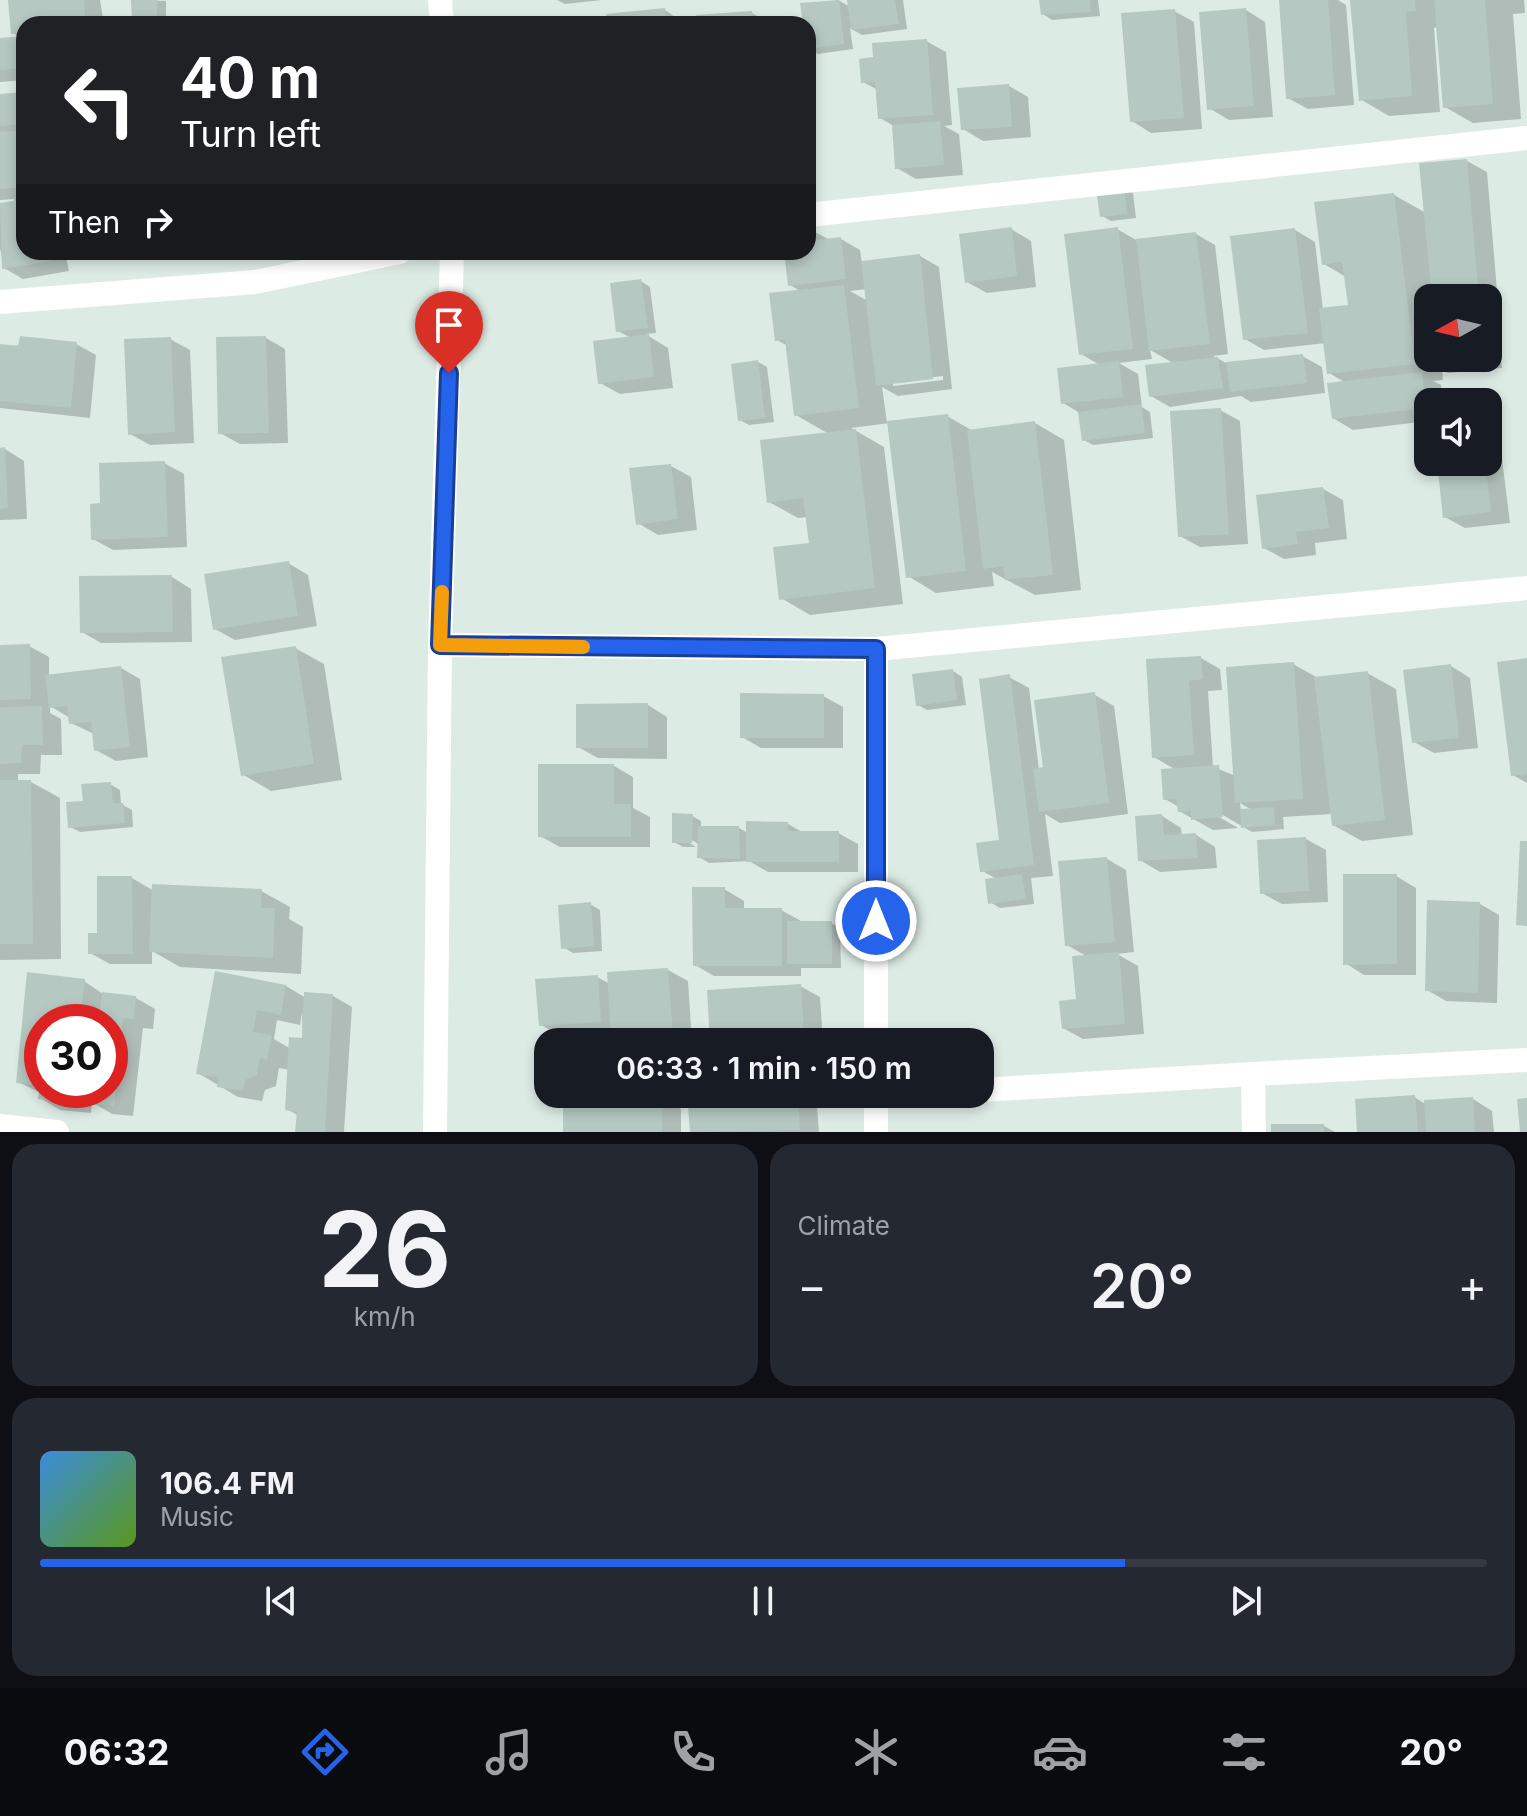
<!DOCTYPE html>
<html lang="en">
<head>
<meta charset="utf-8">
<style>
  :root { --surface:#171b24; --page:#242831; --text:#f1f3f6; --muted:#9ea1a6; --line:#363941; --accent:#2563eb }
  body { margin:0; font-family:Inter,sans-serif; background:var(--page); color:var(--text); height:100vh; display:flex; flex-direction:column; font-size:30px; white-space:nowrap }
  * { box-sizing:border-box; margin:0 }
  p { font-size:26px; color:var(--muted) }
  .icon { flex:none; width:44px; height:44px; fill:none; stroke:currentColor; stroke-width:2; stroke-linecap:round; stroke-linejoin:round }
  .map { position:relative; height:1132px; overflow:hidden }
  .sheet { display:flex; flex-direction:column; gap:12px; padding:12px; background:#0d0f14; flex:1 }
  .sheet>* { flex:none }
  .hud { position:absolute; left:16px; top:16px; width:800px; height:244px; border-radius:24px; box-shadow:0 4px 12px #0003; background:#202124; color:#fff; overflow:hidden }
  .needle { width:52px; rotate:262deg }
  .controls { position:absolute; left:1414px; top:284px; display:grid; gap:16px }
  .controls a { display:grid; place-items:center; width:88px; height:88px; border-radius:16px; background:var(--surface); box-shadow:0 4px 12px #0003; font-size:40px }
  .speed { position:absolute; left:24px; top:1004px; display:flex; gap:16px; font-size:40px; font-weight:700; text-align:center }
  .speed>* { display:grid; place-content:center; width:104px; height:104px; border-radius:50%; background:var(--surface); box-shadow:0 4px 12px #0003; line-height:1 }
  .speed .limit { border:12px solid #d22; background:#fff; color:#111 }
  .pin { position:absolute; display:grid; place-items:center; width:68px; height:68px; color:#fff; margin:-82px -34px; border-radius:50% 50% 50% 0; rotate:-45deg; box-shadow:0 0 8px #0007 }
  .pin .icon { rotate:45deg }
  .me { position:absolute; width:88px; margin:-44px; rotate:0deg; stroke-linejoin:round; filter:drop-shadow(0 0 6px #0008) }
  .turn { display:flex; align-items:center; gap:28px; height:168px; padding:0 32px; font-size:36px }
  .turn .icon { width:104px; height:104px; stroke-width:2.5 }
  .turn b { display:block; font-size:56px; line-height:68px }
  .then { display:flex; align-items:center; height:76px; padding:0 32px; background:#0003; gap:16px; font-size:30px }
  .big { font-size:60px; font-weight:600; line-height:1.1 }
  .sheet .tile { flex:1; display:flex; flex-direction:column; justify-content:center; gap:12px; min-width:0; padding:0 28px; border-radius:24px; background:var(--page) }
  .sheet .dial { align-items:center; gap:0 }
  .dial b { font-size:104px; line-height:1 }
  .song { display:flex; align-items:center; gap:24px }
  .cover { width:96px; height:96px; border-radius:12px; background:linear-gradient(135deg,hsl(210 70% 55%),hsl(90 70% 35%)) }
  .played { height:8px; border-radius:4px; background:linear-gradient(90deg,var(--accent) 75%,var(--line) 75%) }
  .keys { display:flex; justify-content:space-around; direction:ltr }
  .heat { display:flex; justify-content:space-between; align-items:center; font-size:44px; direction:ltr }
  .sheet .tiles { flex:1; display:grid; gap:12px; grid-template-columns:1fr 1fr }
  .tile:last-child { grid-column:span 2 }
  .trip { position:absolute; left:534px; top:1028px; width:460px; height:80px; border-radius:24px; background:var(--surface); box-shadow:0 4px 12px #0003; font-weight:600; line-height:80px; text-align:center }
  .tab-bar { display:flex; height:128px; justify-content:space-around; align-items:center; background:#090b0e; color:var(--muted) }
  .tab-bar .icon { width:56px; height:56px }
  .tab-bar .on { color:var(--accent) }
  .tab-bar b { font-size:36px; color:var(--text) }
  .map>svg:first-child { display:block }
  .shadow { fill:#0003; fill-rule:evenodd }
  .building { fill:#b5c8c1 }
  .lines { fill:none; stroke-linecap:round; stroke-linejoin:round }
  .minor { stroke:#fff; stroke-width:24 }
  .route-casing { stroke:#184099; stroke-width:20 }
  .route { stroke:#2563eb; stroke-width:14 }
  .slow { stroke:#f59e0b; stroke-width:14 }
</style>
</head>
<body>
<div class="map">
<svg width="1527" height="1132" viewBox="0 0 1527 1132">
  <rect width="100%" height="100%" fill="#ddebe5"/>
  <!-- shadow -->
  <g class="shadow">
    <polygon points="10,0 100,0 104,24 24,24 24,80 0,82 0,40 22,38 13,33"/>
    <polygon points="133,0 166,1 166,24 140,24 134,20"/>
    <polygon points="557,0 602,0 565,4"/>
    <polygon points="838,0 850,7 849,0 903,0 907,29 862,35 850,28 853,49 818,54 808,48 808,24 805,24"/>
    <polygon points="1042,0 1098,0 1100,16 1052,20 1043,14"/>
    <polygon points="1281,0 1338,0 1346,5 1354,105 1308,109 1288,98"/>
    <polygon points="1353,0 1524,0 1525,13 1513,14 1521,119 1473,123 1445,107 1438,27 1434,28 1440,112 1389,116 1360,99"/>
    <polygon points="665,10 685,24 609,24"/>
    <polygon points="1246,10 1265,22 1273,117 1229,120 1209,108"/>
    <polygon points="1174,11 1194,22 1202,129 1151,133 1132,121"/>
    <polygon points="752,13 771,24 699,24"/>
    <polygon points="926,41 946,52 952,125 944,126 959,134 963,175 916,179 897,168 894,126 880,118 878,90 863,82 875,59"/>
    <polygon points="1009,86 1028,97 1031,137 983,141 963,129"/>
    <polygon points="24,94 24,252 65,252 69,271 23,279 4,268 0,248 0,205 14,202 14,199 0,200 0,96"/>
    <path d="M1467 161 1487 172 1500 326 1489 327 1499 333 1502 368 1448 373 1442 370 1443 380 1433 381 1441 385 1443 402H1428V421L1353 430 1333 418 1346 383 1329 373 1326 343 1264 350 1245 339 1295 230 1315 242 1323 310 1350 307 1346 277 1324 264 1394 195 1426 213ZM1428 298H1488V358H1428Z"/>
    <polygon points="1124,188 1133,193 1136,218 1111,221 1102,216"/>
    <polygon points="1011,229 1031,241 1036,287 987,293 967,282"/>
    <polygon points="1117,229 1138,241 1196,234 1215,245 1228,354 1213,356 1228,364 1302,356 1322,367 1325,393 1251,402 1241,396 1170,407 1151,396 1175,364 1150,350 1152,359 1119,363 1138,374 1142,407 1150,412 1153,438 1093,445 1084,440 1080,413 1063,403 1100,365 1081,354"/>
    <path d="M808 232H815L830 240 841 239 860 250 862 263 920 256 939 267 952 389 898 396 882 387 887 423 947 416 973 431 1035 423 1064 440 1081 590 1035 595 992 572 994 586 936 593 908 576 890 423 851 428 884 447 903 604 810 615 781 598 811 545 807 517 798 518 769 502 829 434 796 415 788 346 777 340 802 292 790 285 786 252H808ZM867 289 868 301 850 291ZM943 376V380L893 386V382Z"/>
    <polygon points="641,281 650,287 656,333 645,334 668,348 673,388 620,394 600,383 631,338 618,331"/>
    <polygon points="266,338 285,349 288,443 240,444 220,433"/>
    <polygon points="170,339 190,350 194,443 150,445 130,434"/>
    <polygon points="76,344 96,355 90,418 0,408 0,346"/>
    <polygon points="758,362 767,367 774,422 749,425 740,420"/>
    <polygon points="1220,410 1240,421 1248,544 1200,547 1180,536"/>
    <polygon points="5,449 24,461 27,519 0,520 0,450"/>
    <polygon points="1488,450 1502,459 1510,523 1465,528 1445,517 1439,462 1488,462"/>
    <polygon points="164,463 184,474 187,547 113,550 93,539 102,505"/>
    <polygon points="671,466 691,477 697,530 658,535 638,523"/>
    <polygon points="1323,489 1343,500 1347,539 1315,543 1316,555 1284,559 1264,548"/>
    <polygon points="288,563 308,575 317,626 235,640 215,629"/>
    <polygon points="172,577 191,589 192,642 101,643 82,632"/>
    <polygon points="29,646 49,657 49,676 121,668 140,679 148,757 116,761 96,750 94,734 71,723 70,718 50,706 50,713 61,719 62,755 41,755 40,774 18,774 18,782 31,782 60,798 61,959 0,960 0,647"/>
    <polygon points="295,648 324,664 342,780 271,791 242,774"/>
    <path d="M1201 658 1220 669 1222 690 1208 691 1213 767 1236 776 1293 664 1318 678 1367 673 1396 689 1413 835 1362 841 1333 825 1332 814 1283 817 1284 829 1252 832 1216 811 1214 814 1238 828 1213 830 1179 811V807L1165 799 1176 770 1154 757 1148 661ZM1240 803 1252 810 1241 811Z"/>
    <polygon points="1527,660 1527,783 1513,775"/>
    <polygon points="1451,666 1470,678 1478,748 1434,753 1414,742"/>
    <polygon points="953,671 962,677 966,705 927,710 918,705"/>
    <polygon points="1009,677 1029,688 1039,770 1045,769 1095,695 1114,706 1128,814 1060,823 1045,814 1053,876 1031,878 1034,904 1000,908 990,902 997,879 982,871 1001,842"/>
    <polygon points="823,696 843,707 843,748 761,748 742,737"/>
    <polygon points="648,705 667,717 667,759 598,758 578,747"/>
    <polygon points="614,766 633,777 633,808 650,817 650,847 560,847 540,836"/>
    <polygon points="110,784 120,790 121,804 132,810 133,827 80,832 70,827 85,802"/>
    <polygon points="692,816 701,821 701,828 739,828 748,833 788,824 804,833 838,833 858,844 858,872 768,872 749,861 709,863 699,857 700,845 685,836 683,839 696,847 683,847 674,842"/>
    <polygon points="1162,816 1181,828 1182,836 1196,835 1215,847 1217,868 1160,872 1140,860"/>
    <polygon points="1306,839 1326,850 1328,902 1282,904 1262,893"/>
    <polygon points="1107,859 1126,870 1134,952 1117,954 1138,966 1144,1034 1083,1039 1063,1028 1078,1001 1088,957 1067,945"/>
    <polygon points="1396,876 1416,888 1416,975 1364,975 1345,963"/>
    <polygon points="132,878 154,891 261,891 290,907 289,919 303,927 301,974 180,967 152,951 152,964 110,964 90,953"/>
    <polygon points="724,889 744,901 744,910 781,910 801,921 831,923 840,928 841,968 801,968 801,976 714,976 695,965"/>
    <polygon points="590,904 600,910 602,951 573,953 563,947"/>
    <polygon points="1480,904 1499,915 1497,1003 1446,1001 1427,990"/>
    <polygon points="668,970 688,981 692,1042 621,1042 613,1033 561,1036 541,1025 597,977 610,984"/>
    <path d="M216 974 286 986 306 998 333 996 352 1007 344 1132H297L299 1116 287 1109 289 1070 279 1068 276 1086 265 1090 262 1101 238 1097 198 1073ZM302 1012 303 1041 291 1049 274 1039 277 1020 300 1025Z"/>
    <path d="M29 975 84 981 103 994 136 998 155 1009 153 1029 143 1028 133 1116 112 1114 92 1102 91 1113 60 1110 40 1098 41 1093 18 1082ZM42 1022H110V1090H42Z"/>
    <polygon points="800,986 820,997 823,1042 712,1041"/>
    <polygon points="689,1094 816,1094 819,1132 692,1132"/>
    <polygon points="1414,1097 1427,1105 1473,1099 1492,1111 1494,1132 1359,1132"/>
    <polygon points="661,1098 681,1109 681,1132 565,1132"/>
    <polygon points="1324,1126 1335,1132 1273,1132"/>
  </g>
  <!-- building -->
  <g class="building">
    <polygon points="8,0 84,0 86,24 24,24 24,33 11,34"/>
    <polygon points="131,0 157,0 157,21 132,21"/>
    <polygon points="839,0 844,44 808,49 808,24 803,24 800,3"/>
    <polygon points="847,0 895,0 899,24 851,30"/>
    <polygon points="1039,0 1090,0 1091,12 1041,15"/>
    <polygon points="1279,0 1328,0 1335,95 1286,99"/>
    <polygon points="1350,0 1415,0 1416,11 1406,12 1412,96 1359,101"/>
    <polygon points="1434,0 1485,0 1493,104 1443,108"/>
    <polygon points="665,8 667,24 607,24 606,14"/>
    <polygon points="1246,8 1254,106 1207,110 1199,12"/>
    <polygon points="1175,9 1184,118 1130,122 1121,13"/>
    <polygon points="752,11 753,24 697,24 696,15"/>
    <polygon points="24,36 24,68 0,70 0,38"/>
    <polygon points="927,39 933,115 878,119 875,82 861,83 859,59 873,57 872,43"/>
    <polygon points="1009,84 1012,127 961,130 957,88"/>
    <polygon points="24,92 24,124 0,126 0,94"/>
    <polygon points="940,121 944,165 895,169 892,125"/>
    <polygon points="24,130 24,187 0,189 0,132"/>
    <polygon points="1467,159 1479,298 1432,298 1419,163"/>
    <polygon points="1124,185 1127,214 1100,217 1096,189"/>
    <polygon points="1394,193 1415,364 1327,374 1319,308 1348,305 1342,262 1322,265 1314,202"/>
    <polygon points="24,199 24,252 48,252 50,261 2,269 0,203"/>
    <polygon points="1012,227 1017,276 965,283 959,234"/>
    <polygon points="1118,227 1133,349 1079,355 1064,234"/>
    <polygon points="1295,228 1308,333 1243,340 1230,236"/>
    <polygon points="808,230 815,230 817,240 841,237 846,279 788,286 784,252 808,252"/>
    <polygon points="1196,232 1210,344 1149,351 1136,239"/>
    <polygon points="920,254 933,379 876,386 861,261"/>
    <polygon points="641,279 648,328 616,332 610,283"/>
    <polygon points="844,285 859,408 794,416 785,340 775,341 769,293"/>
    <polygon points="1428,324 1428,358 1458,360 1426,363 1422,325"/>
    <polygon points="649,334 654,377 598,384 593,341"/>
    <polygon points="20,336 77,342 71,408 0,401 0,344 18,346"/>
    <polygon points="266,336 269,433 218,434 216,337"/>
    <polygon points="171,337 175,432 128,435 124,339"/>
    <polygon points="1303,354 1307,383 1230,392 1226,362"/>
    <polygon points="1218,357 1223,388 1149,397 1145,365"/>
    <polygon points="758,360 765,418 738,421 731,364"/>
    <polygon points="1119,361 1123,397 1061,404 1057,368"/>
    <polygon points="1422,372 1426,408 1332,419 1327,383"/>
    <polygon points="1141,404 1145,433 1082,441 1078,412"/>
    <polygon points="1221,408 1229,534 1178,537 1170,411"/>
    <polygon points="948,414 966,571 906,578 887,421"/>
    <polygon points="1035,421 1053,575 1005,580 1003,566 983,569 967,430"/>
    <polygon points="856,429 875,588 779,600 773,547 809,543 803,498 767,503 760,440"/>
    <polygon points="5,447 8,508 0,509 0,448"/>
    <polygon points="165,461 168,537 91,540 90,504 100,503 99,463"/>
    <polygon points="1437,462 1485,462 1491,512 1443,518"/>
    <polygon points="671,464 678,519 636,525 629,468"/>
    <polygon points="1323,487 1329,528 1296,532 1298,544 1262,549 1256,495"/>
    <polygon points="289,561 298,616 213,630 204,574"/>
    <polygon points="172,575 173,632 80,633 79,576"/>
    <polygon points="30,644 31,699 0,700 0,645"/>
    <polygon points="296,646 314,764 241,776 221,657"/>
    <polygon points="1201,656 1203,679 1189,681 1194,755 1152,758 1146,659"/>
    <polygon points="1527,658 1527,774 1511,776 1497,662"/>
    <polygon points="1294,662 1303,799 1235,803 1226,667"/>
    <polygon points="1451,664 1459,738 1412,743 1403,670"/>
    <polygon points="121,666 130,747 94,751 91,722 69,724 67,706 49,708 45,675"/>
    <polygon points="953,669 957,700 916,706 912,674"/>
    <polygon points="1368,671 1385,820 1332,826 1314,677"/>
    <polygon points="1010,674 1034,865 980,872 976,843 999,840 979,679"/>
    <polygon points="1095,692 1109,803 1039,812 1033,769 1043,767 1034,700"/>
    <polygon points="740,693 824,694 824,738 740,738"/>
    <polygon points="648,703 648,748 576,748 576,704"/>
    <polygon points="42,706 43,745 22,745 21,763 0,764 0,707"/>
    <polygon points="538,764 614,764 614,804 631,804 631,837 538,837"/>
    <polygon points="1219,765 1223,817 1191,820 1191,811 1178,812 1176,799 1163,800 1161,769"/>
    <polygon points="0,780 31,780 33,944 0,944"/>
    <polygon points="111,782 113,803 123,803 125,823 68,828 66,802 83,801 81,784"/>
    <polygon points="1274,807 1275,825 1241,828 1240,809"/>
    <polygon points="672,813 693,814 692,843 672,843"/>
    <polygon points="1162,814 1164,835 1196,833 1198,858 1138,861 1135,816"/>
    <polygon points="746,821 788,822 788,831 839,831 839,862 746,862"/>
    <polygon points="698,826 739,826 740,859 697,858"/>
    <polygon points="1306,837 1309,891 1260,894 1257,840"/>
    <polygon points="1520,841 1527,841 1527,926 1516,925"/>
    <polygon points="1107,857 1115,942 1065,946 1058,861"/>
    <polygon points="1022,874 1026,899 988,904 985,879"/>
    <polygon points="1343,874 1397,874 1397,964 1343,965"/>
    <polygon points="97,876 132,876 133,954 88,954 88,933 97,933"/>
    <polygon points="152,884 262,889 261,908 275,908 273,958 149,952"/>
    <polygon points="692,887 725,887 725,908 782,908 782,966 693,966"/>
    <polygon points="1427,900 1480,902 1478,993 1425,991"/>
    <polygon points="591,902 594,946 561,949 558,905"/>
    <rect x="787" y="921" width="45" height="43"/>
    <polygon points="1119,952 1125,1024 1062,1029 1059,1001 1076,999 1072,956"/>
    <polygon points="668,968 673,1035 611,1039 607,972"/>
    <polygon points="215,971 286,985 281,1015 257,1010 253,1032 272,1035 267,1060 260,1058 257,1075 245,1080 243,1091 217,1087 218,1077 196,1074"/>
    <polygon points="27,972 85,979 80,1022 42,1022 42,1090 73,1090 72,1103 38,1099 40,1085 16,1083"/>
    <polygon points="598,975 601,1022 539,1026 535,979"/>
    <polygon points="801,984 804,1035 710,1042 707,990"/>
    <polygon points="102,992 136,996 134,1019 123,1018 114,1106 90,1104 92,1090 110,1090 110,1022 99,1022"/>
    <polygon points="304,992 333,994 325,1132 295,1132 297,1112 285,1110 289,1037 302,1038"/>
    <polygon points="687,1094 798,1094 800,1130 690,1132"/>
    <polygon points="563,1095 662,1096 662,1132 563,1132"/>
    <polygon points="1415,1095 1418,1132 1357,1132 1355,1099"/>
    <polygon points="1473,1097 1475,1132 1426,1132 1424,1100"/>
    <polygon points="1527,1098 1527,1132 1520,1132 1517,1099"/>
    <rect x="1271" y="1124" width="53" height="8"/>
  </g>
  <g class="lines">
    <!-- minor -->
    <g class="minor">
      <polyline points="440,0 442,24"/>
      <polyline points="808,215 1527,138"/>
      <polyline points="0,302 255,282 400,252"/>
      <polyline points="440,645 876,649 1527,588"/>
      <polyline points="876,1042 876,649"/>
      <polyline points="1253,1074 1527,1060"/>
      <polyline points="980,1090 1253,1074 1254,1132"/>
      <polyline points="876,1094 876,1132"/>
      <polyline points="876,1096 916,1094"/>
      <polyline points="0,1126 57,1132"/>
      <polyline points="435,1132 440,645 452,252"/>
    </g>
  </g>
  <g class="lines">
    <defs>
      <polyline id="route" points="449,373 440,645 876,649 876,921"/>
    </defs>
    <!-- route casing -->
    <use href="#route" class="route-casing"/>
    <!-- route -->
    <use href="#route" class="route"/>
    <!-- slow -->
    <polyline class="slow" points="442,592 440,645 583,647"/>
  </g>
</svg>
<div class="controls">
<a><svg class="needle" viewBox="-14 -14 28 28"><path d="M0-13l5 13h-10z" fill="#e53935"/><path d="M0 13l5-13h-10z" fill="#9ea1a6"/></svg></a>
<a><svg class="icon" aria-label="sound" viewBox="0 0 24 24"><path d="M4 9h4l5-4v14l-5-4H4zM17 9q2 3 0 6"/></svg></a>
</div>
<div class="speed"><div class="limit">30</div></div>
<div class="pin" style="left:449px;top:373px;background:#d93025"><svg class="icon" aria-label="arrive" viewBox="0 0 24 24"><path d="M6 21V4h12l-3 4 3 4H6"/></svg></div>
<svg class="me" style="left:876px;top:921px" viewBox="-20 -20 40 40"><circle r="17" fill="#2563eb" stroke="#fff" stroke-width="3"/><path d="M0-11L8 9 0 5-8 9z" fill="#fff"/></svg>
<div class="trip">06:33 · 1 min · 150 m</div>
<div class="hud">
<div class="turn"><svg class="icon" aria-label="left" viewBox="0 0 24 24"><path d="M17 20v-9H6M10 6l-5 5 5 5"/></svg><div><b>40 m</b>Turn left</div></div>
<div class="then">Then<svg class="icon" aria-label="right" viewBox="0 0 24 24"><path d="M7 20v-9h11M14 6l5 5-5 5"/></svg></div>
</div>
</div>
<section class="sheet">
<div class="tiles">
<div class="tile dial"><b>26</b><p>km/h</p></div>
<div class="tile"><p>Climate</p>
<div class="heat"><a>−</a><b class="big">20°</b><a>+</a></div>
</div>
<div class="tile">
<div class="song"><i class="cover"></i><div><b>106.4 FM</b><p>Music</p></div></div>
<div class="played"></div>
<div class="keys"><svg class="icon" aria-label="previous" viewBox="0 0 24 24"><path d="M18 5L8 12l10 7zM5 5v14"/></svg><svg class="icon" aria-label="pause" viewBox="0 0 24 24"><path d="M8 5v14M16 5v14"/></svg><svg class="icon" aria-label="next" viewBox="0 0 24 24"><path d="M6 5l10 7-10 7zM19 5v14"/></svg></div>
</div>
</div>
</section>
<nav class="tab-bar">
<b>06:32</b>
<svg class="icon on" aria-label="directions" viewBox="0 0 24 24"><path d="M12 3l9 9-9 9-9-9zM9 14v-3h6M13 9l2 2-2 2"/></svg>
<svg class="icon" aria-label="music" viewBox="0 0 24 24"><path d="M9 18V5l10-2v13"/><circle cx="6" cy="18" r="3"/><circle cx="16" cy="16" r="3"/></svg>
<svg class="icon" aria-label="phone" viewBox="0 0 24 24"><path d="M5 4h4l2 5-3 2q2 4 5 5l2-3 5 2v4C11 20 4 13 5 4z"/></svg>
<svg class="icon" aria-label="climate" viewBox="0 0 24 24"><path d="M12 3v18M4 7l16 10M4 17L20 7"/></svg>
<svg class="icon" aria-label="car" viewBox="0 0 24 24"><path d="M5 17H2v-5l4-1 3-4h7l3 4 3 1v5h-3M9 17h6M6 11h13"/><circle cx="7" cy="17" r="2"/><circle cx="17" cy="17" r="2"/></svg>
<svg class="icon" aria-label="filters" viewBox="0 0 24 24"><path d="M4 7h16M4 17h16"/><circle cx="9" cy="7" r="2"/><circle cx="15" cy="17" r="2"/></svg>
<b>20°</b>
</nav>
</body>
</html>
